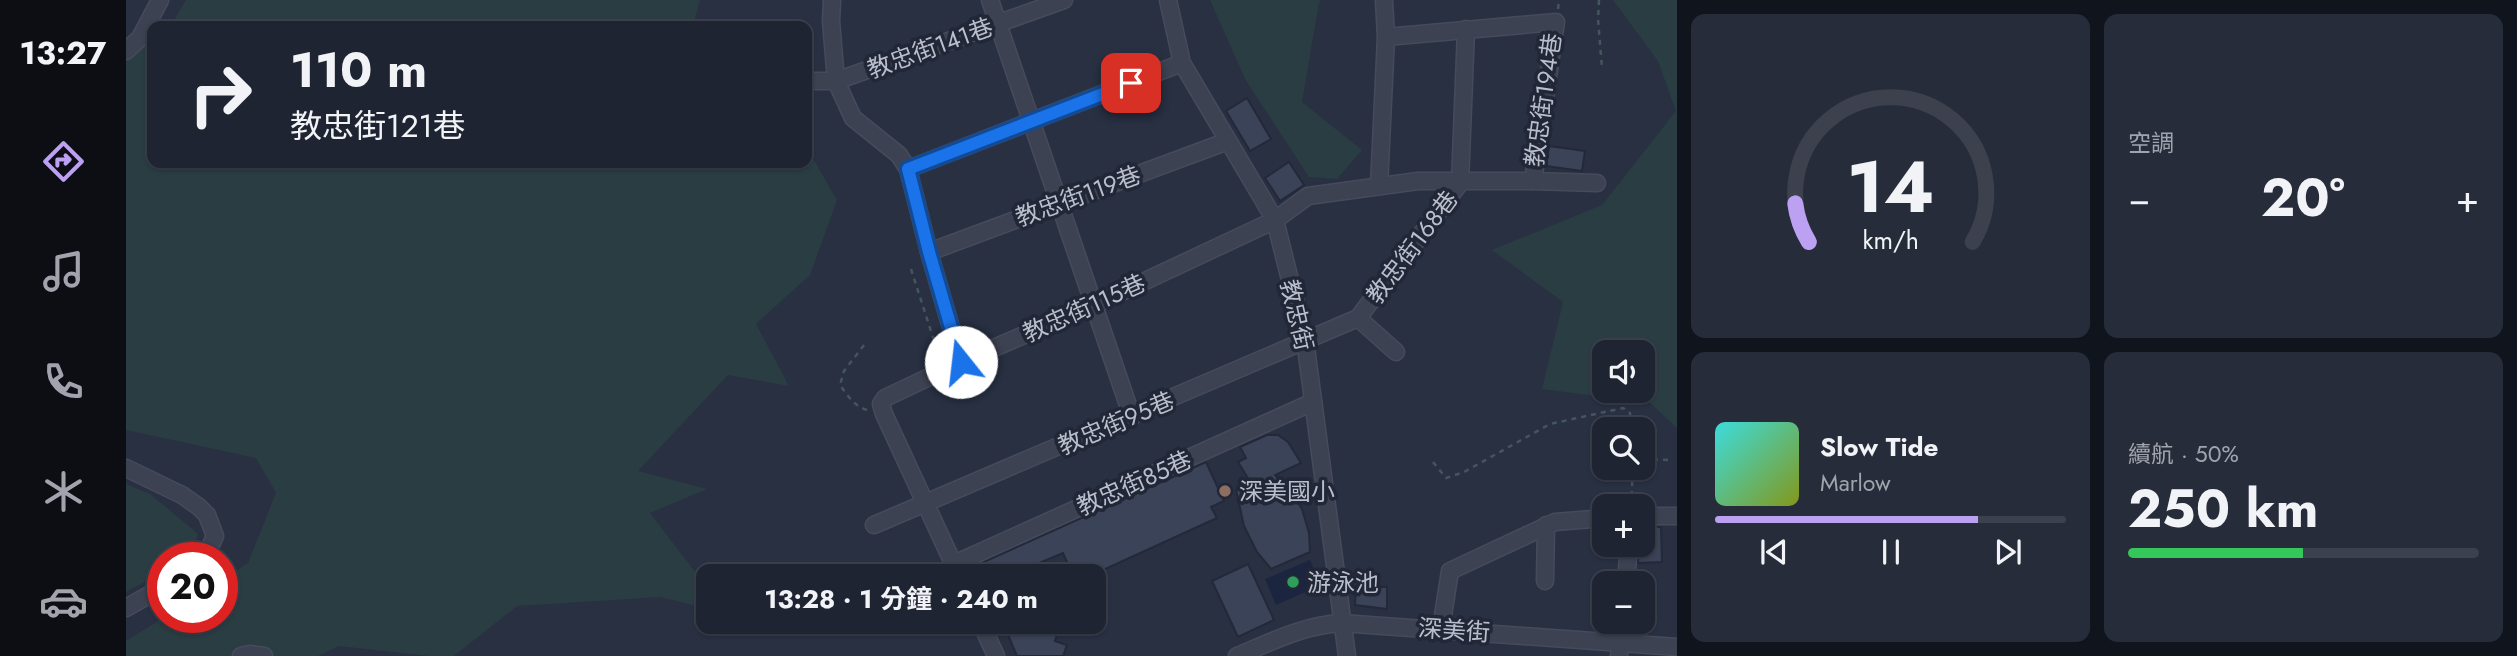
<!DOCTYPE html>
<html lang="zh-TW">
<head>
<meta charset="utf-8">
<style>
  :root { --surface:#1e2432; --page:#262c3a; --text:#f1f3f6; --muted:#a1a4ac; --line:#3c414d; --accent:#bca0f2 }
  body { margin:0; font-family:Jost,"Noto Sans TC",sans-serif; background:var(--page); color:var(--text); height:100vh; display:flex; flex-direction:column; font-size:26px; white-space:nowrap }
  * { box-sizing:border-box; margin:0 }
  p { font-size:23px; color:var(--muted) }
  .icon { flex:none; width:38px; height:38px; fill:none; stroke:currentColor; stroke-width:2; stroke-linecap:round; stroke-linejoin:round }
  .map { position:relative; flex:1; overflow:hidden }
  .sheet { display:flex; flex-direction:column; gap:14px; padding:14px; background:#10141c; width:840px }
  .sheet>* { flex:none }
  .hud { position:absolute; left:21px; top:21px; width:665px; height:147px; border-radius:14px; box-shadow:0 2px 5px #0004,0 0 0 2px var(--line); background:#1e2432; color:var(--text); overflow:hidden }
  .controls { position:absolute; left:1466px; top:340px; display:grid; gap:14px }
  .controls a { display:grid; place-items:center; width:63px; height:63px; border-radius:14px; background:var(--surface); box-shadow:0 2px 5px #0004,0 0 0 2px var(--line); font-size:35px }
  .speed { position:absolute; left:21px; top:542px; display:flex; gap:14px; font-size:35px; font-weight:700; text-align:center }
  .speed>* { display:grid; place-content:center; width:91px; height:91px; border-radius:50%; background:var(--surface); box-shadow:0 2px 5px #0004,0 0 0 2px var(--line); line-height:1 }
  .speed .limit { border:10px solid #d22; background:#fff; color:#111 }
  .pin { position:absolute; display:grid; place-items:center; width:60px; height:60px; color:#fff; margin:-30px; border-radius:14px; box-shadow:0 4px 10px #0006 }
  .me { position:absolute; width:77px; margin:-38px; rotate:344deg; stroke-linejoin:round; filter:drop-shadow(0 0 5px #0008) }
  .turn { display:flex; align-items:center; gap:24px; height:147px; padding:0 28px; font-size:32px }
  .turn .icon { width:91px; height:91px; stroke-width:2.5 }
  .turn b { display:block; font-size:49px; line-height:60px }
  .big { font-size:52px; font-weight:700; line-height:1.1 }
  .sheet .tile { flex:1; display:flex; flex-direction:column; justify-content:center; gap:10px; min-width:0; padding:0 24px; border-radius:14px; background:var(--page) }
  .sheet .dial { align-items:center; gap:0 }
  .dial svg { height:182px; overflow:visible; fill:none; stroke:var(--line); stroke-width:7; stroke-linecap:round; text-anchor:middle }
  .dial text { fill:var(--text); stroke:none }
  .song { display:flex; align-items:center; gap:21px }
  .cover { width:84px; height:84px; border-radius:10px; background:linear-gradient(135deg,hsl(180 70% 55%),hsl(70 70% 35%)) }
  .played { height:7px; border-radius:4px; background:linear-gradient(90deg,var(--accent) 75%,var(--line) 75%) }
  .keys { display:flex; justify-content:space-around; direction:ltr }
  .heat { display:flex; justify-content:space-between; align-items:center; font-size:38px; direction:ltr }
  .charge { height:10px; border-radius:5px; background:linear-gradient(90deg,#34c759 50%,var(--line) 0) }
  .sheet .tiles { flex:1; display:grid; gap:14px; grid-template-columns:repeat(2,1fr) }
  .trip { position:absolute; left:570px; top:564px; width:410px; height:70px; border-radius:14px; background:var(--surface); box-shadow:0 2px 5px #0004,0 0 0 2px var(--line); font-weight:700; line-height:70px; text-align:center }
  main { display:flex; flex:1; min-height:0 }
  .dock { display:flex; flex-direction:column; width:126px; justify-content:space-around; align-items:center; background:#0c0e14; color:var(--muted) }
  .dock .icon { width:49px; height:49px }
  .dock .current { color:var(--accent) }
  .dock b { font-size:32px; color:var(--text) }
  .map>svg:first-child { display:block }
  .green { fill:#2a3d43; fill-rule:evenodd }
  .water { fill:#1b2540 }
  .building { fill:#3b4358; stroke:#232939; stroke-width:2 }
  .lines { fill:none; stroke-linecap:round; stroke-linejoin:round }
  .minor-casing { stroke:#464b5b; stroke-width:19 }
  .path { stroke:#44565b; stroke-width:2.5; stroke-dasharray:5 5; stroke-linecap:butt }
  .minor { stroke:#3d4252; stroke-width:16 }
  .route-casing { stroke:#114b97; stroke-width:18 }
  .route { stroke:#1a73e8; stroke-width:12 }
  .education-dot { fill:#8d6e63; stroke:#212737; stroke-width:2.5 }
  .leisure-dot { fill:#2e9e5b; stroke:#212737; stroke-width:2.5 }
  .labels { text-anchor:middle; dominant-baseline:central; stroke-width:7; stroke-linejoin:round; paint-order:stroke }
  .street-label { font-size:24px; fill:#babecc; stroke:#212737 }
  .poi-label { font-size:24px; fill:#babecc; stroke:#212737; text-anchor:start }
</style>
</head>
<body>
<main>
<nav class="dock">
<b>13:27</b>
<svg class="icon current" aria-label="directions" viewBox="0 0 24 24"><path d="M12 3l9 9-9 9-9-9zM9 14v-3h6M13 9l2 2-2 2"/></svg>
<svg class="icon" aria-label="music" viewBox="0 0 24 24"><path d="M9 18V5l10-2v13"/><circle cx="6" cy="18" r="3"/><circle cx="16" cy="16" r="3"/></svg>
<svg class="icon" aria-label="phone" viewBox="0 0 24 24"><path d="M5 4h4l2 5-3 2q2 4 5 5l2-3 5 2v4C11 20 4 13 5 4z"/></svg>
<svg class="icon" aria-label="climate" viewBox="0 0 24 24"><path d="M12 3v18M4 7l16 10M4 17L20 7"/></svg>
<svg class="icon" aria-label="car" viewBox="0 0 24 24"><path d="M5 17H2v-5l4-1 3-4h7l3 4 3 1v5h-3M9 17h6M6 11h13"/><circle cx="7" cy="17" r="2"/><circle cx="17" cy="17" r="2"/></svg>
</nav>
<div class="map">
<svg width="1551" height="656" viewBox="0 0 1551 656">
  <rect width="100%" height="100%" fill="#283042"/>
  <!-- green -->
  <g class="green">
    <polygon points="60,0 574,0 567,26 40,26 48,20"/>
    <polygon points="1084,0 1195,0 1193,3 1176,102 1236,150 1211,179 1183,177 1119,79"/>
    <path d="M1487 0H1551V428L1524 403 1416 389 1437 302 1366 250 1476 205 1550 111 1532 61ZM1479 352H1517V390H1479Z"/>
    <polygon points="26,37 26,163 681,163 681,148 711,200 684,275 630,324 663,386 602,375 512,471 581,489 524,513 583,590 583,609 534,597 391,606 328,656 303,656 213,646 192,656 0,656 0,641 37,618 96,618 96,580 122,563 150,493 130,458 0,430 0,58"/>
    <polygon points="0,484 24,494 72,534 65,556 61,558 37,558 37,572 0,592"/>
  </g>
  <!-- water -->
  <polygon class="water" points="1184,560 1195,585 1150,605 1139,579"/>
  <!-- building -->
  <g class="building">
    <polygon points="1121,98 1145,139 1124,151 1100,111"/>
    <polygon points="1423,146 1459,151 1456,171 1420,166"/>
    <polygon points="1163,162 1178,185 1154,201 1139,178"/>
    <polygon points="1141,435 1152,435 1162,442 1175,463 1149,475 1166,493 1176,509 1183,533 1184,552 1145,569 1131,552 1118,526 1110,490 1125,483 1112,462 1120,458 1114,447"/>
    <polygon points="1080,462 1098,501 1085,507 1091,518 964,576 947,576 937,553 913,563 919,576 856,576 851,565"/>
    <polygon points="1517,527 1535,527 1536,562 1512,563 1513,544 1517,544"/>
    <polygon points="1122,564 1148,620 1112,637 1086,581"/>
    <polygon points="1230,586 1261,587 1261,609 1229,605"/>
    <polygon points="876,621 931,621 932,631 929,641 941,645 937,656 891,656"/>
  </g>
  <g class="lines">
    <defs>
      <g id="minor">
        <polyline points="706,0 705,21 710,81 727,118 773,155 782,169 803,252 835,362"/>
        <polyline points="864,0 1006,417"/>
        <polyline points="1042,0 1056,63 1149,220 1179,340 1221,656"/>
        <polyline points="1258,0 1260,37"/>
        <polyline points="0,51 14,38 34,0"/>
        <polyline points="681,81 710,81 938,0"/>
        <polyline points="782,169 1056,63"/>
        <polyline points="1253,186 1260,37 1430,22 1407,181 1471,183"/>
        <polyline points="803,252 1102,141"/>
        <polyline points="1232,318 1270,352"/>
        <polyline points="0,468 56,495 73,507 81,515 89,536 79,558"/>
        <polyline points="1517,516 1551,516"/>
        <polyline points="748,525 1232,318 1334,183 1340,29"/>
        <polyline points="828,564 1187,402"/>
        <polyline points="833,576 758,414 755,404 759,398 835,362 968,305 1149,220 1182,196 1292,181 1407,181"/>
        <polyline points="1419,581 1420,525"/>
        <polyline points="1500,583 1503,544"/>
        <polyline points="0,608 37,587"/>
        <polyline points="854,621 870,656"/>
        <polyline points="1315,628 1324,571 1429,522 1479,518"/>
        <polyline points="115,656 124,654 138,656"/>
        <path d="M1111 656C1145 642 1178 625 1215 623L1551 647"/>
        <polyline points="1493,656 1496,621"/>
      </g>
    </defs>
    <!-- minor casing -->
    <use href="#minor" class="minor-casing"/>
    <!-- path -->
    <g class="path">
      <polyline points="1473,0 1472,19 1476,68"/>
      <polyline points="1432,9 1433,0"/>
      <polyline points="785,269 813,356"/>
      <path d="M738 345 718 371 714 385C722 396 728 406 741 410"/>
      <polyline points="1517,459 1543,460"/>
      <polyline points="1307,462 1320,478 1338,472 1424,424 1497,408 1504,413 1505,429"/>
      <polyline points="1505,506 1507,467"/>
    </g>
    <!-- minor -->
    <use href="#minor" class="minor"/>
  </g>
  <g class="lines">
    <defs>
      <polyline id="route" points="835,362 803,252 782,169 1005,83"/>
    </defs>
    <!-- route casing -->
    <use href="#route" class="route-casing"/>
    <!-- route -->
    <use href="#route" class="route"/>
  </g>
  <!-- markers -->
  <circle class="education-dot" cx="1099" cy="491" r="7"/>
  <circle class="leisure-dot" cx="1167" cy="582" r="7"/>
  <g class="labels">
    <!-- street labels -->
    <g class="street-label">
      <text transform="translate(804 48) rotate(-20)">教忠街141巷</text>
      <text transform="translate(1417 100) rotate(-82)">教忠街194巷</text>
      <text transform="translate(952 196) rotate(-20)">教忠街119巷</text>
      <text transform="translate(1286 247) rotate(-53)">教忠街168巷</text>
      <text transform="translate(958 308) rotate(-24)">教忠街115巷</text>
      <text transform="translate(1171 315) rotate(77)">教忠街</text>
      <text transform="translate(990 423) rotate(-23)">教忠街95巷</text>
      <text transform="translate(1008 483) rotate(-24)">教忠街85巷</text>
      <text transform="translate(1328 630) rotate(4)">深美街</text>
    </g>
    <!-- poi labels -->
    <g class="poi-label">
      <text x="1113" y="491">深美國小</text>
      <text x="1181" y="582">游泳池</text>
    </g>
  </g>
</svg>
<div class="controls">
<a><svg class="icon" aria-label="sound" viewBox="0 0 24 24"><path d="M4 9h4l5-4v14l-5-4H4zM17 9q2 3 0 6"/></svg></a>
<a><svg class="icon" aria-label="search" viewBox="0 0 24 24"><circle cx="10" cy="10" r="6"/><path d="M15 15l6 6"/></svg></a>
<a>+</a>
<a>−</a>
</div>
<div class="speed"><div class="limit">20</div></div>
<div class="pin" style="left:1005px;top:83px;background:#d93025"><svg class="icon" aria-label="arrive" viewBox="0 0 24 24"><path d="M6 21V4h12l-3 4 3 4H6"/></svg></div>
<svg class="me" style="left:835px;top:362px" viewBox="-20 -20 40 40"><circle r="19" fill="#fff"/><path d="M0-13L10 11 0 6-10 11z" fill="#1a73e8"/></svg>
<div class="trip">13:28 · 1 分鐘 · 240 m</div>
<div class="hud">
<div class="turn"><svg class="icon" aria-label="right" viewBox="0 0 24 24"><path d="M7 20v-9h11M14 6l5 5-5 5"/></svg><div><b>110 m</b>教忠街121巷</div></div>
</div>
</div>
<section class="sheet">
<div class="tiles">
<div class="tile dial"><svg viewBox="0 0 100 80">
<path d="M14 69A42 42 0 1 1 86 69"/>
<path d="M14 69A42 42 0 0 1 8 52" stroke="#bca0f2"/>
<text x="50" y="56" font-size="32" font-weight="700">14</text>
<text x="50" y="72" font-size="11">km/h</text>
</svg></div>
<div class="tile"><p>空調</p>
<div class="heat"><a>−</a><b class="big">20°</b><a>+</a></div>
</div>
<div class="tile">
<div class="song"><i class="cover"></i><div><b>Slow Tide</b><p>Marlow</p></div></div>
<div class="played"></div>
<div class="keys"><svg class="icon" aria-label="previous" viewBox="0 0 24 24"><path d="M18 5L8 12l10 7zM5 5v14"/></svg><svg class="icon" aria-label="pause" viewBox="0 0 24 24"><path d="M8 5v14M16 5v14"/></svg><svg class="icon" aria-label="next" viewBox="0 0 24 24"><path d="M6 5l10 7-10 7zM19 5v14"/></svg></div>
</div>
<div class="tile"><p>續航 · 50%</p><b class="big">250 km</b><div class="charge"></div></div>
</div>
</section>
</main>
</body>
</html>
